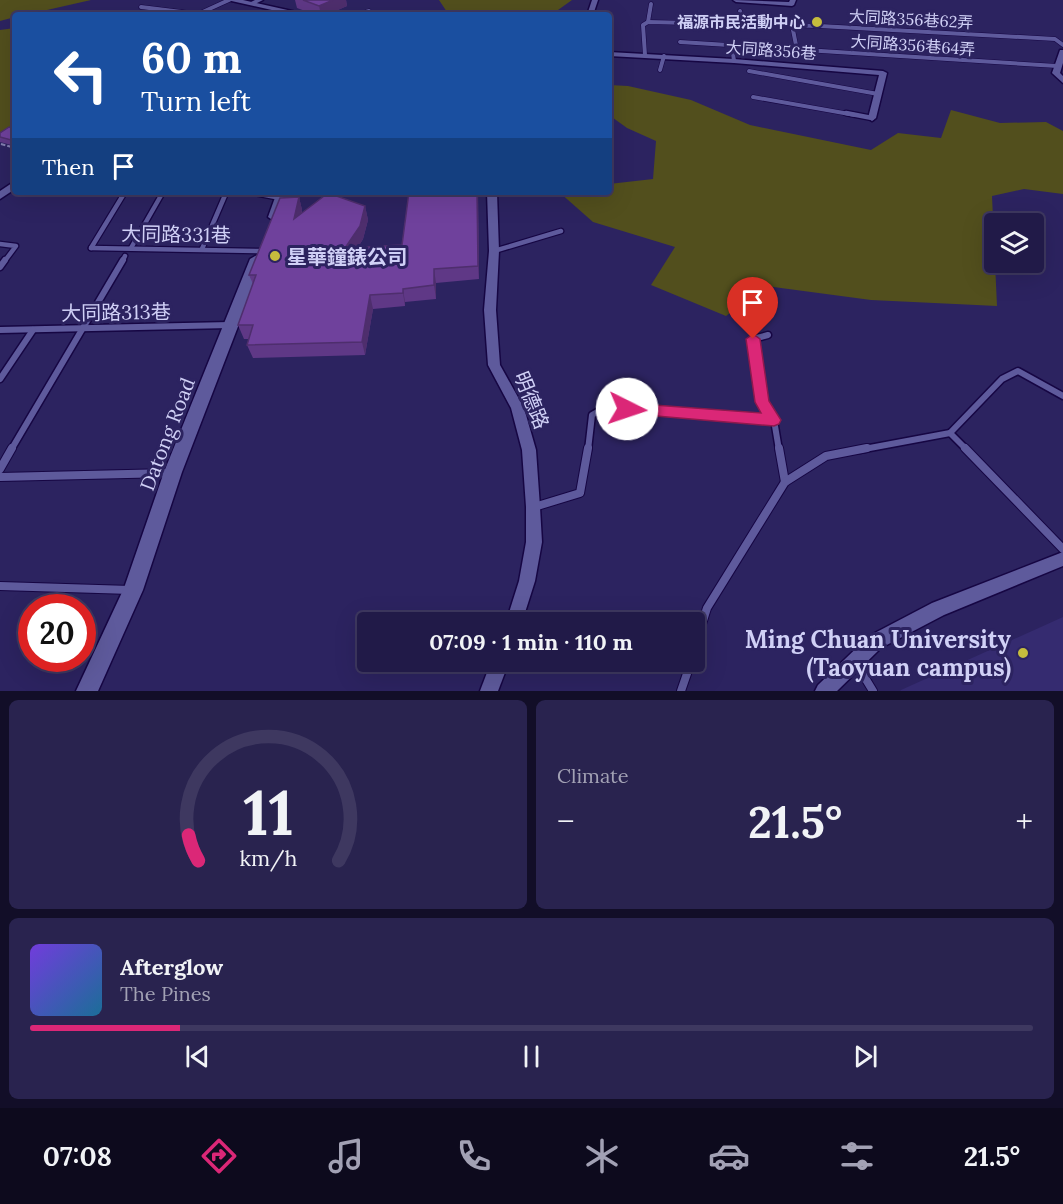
<!DOCTYPE html>
<html lang="en">
<head>
<meta charset="utf-8">
<style>
  :root { --surface:#211a48; --page:#29234f; --text:#f1f3f6; --muted:#a2a1b4; --line:#3e3860; --accent:#db2777 }
  body { margin:0; font-family:Lora,"Noto Sans TC",serif; background:var(--page); color:var(--text); height:100vh; display:flex; flex-direction:column; font-size:22px; white-space:nowrap }
  * { box-sizing:border-box; margin:0 }
  p { font-size:20px; color:var(--muted) }
  .icon { flex:none; width:33px; height:33px; fill:none; stroke:currentColor; stroke-width:2; stroke-linecap:round; stroke-linejoin:round }
  .map { position:relative; height:691px; overflow:hidden }
  .side { display:flex; flex-direction:column; gap:9px; padding:9px; background:#120e28; flex:1 }
  .side>* { flex:none }
  .hud { position:absolute; left:12px; top:12px; width:600px; height:183px; border-radius:6px; box-shadow:0 6px 24px #0002,0 0 0 2px var(--line); background:#1a4fa0; color:#fff; overflow:hidden }
  .buttons { position:absolute; left:984px; top:213px; display:grid; gap:12px }
  .buttons a { display:grid; place-items:center; width:60px; height:60px; border-radius:6px; background:var(--surface); box-shadow:0 6px 24px #0002,0 0 0 2px var(--line); font-size:30px }
  .speed { position:absolute; left:18px; top:594px; display:flex; gap:12px; font-size:30px; font-weight:700; text-align:center }
  .speed>* { display:grid; place-content:center; width:78px; height:78px; border-radius:50%; background:var(--surface); box-shadow:0 6px 24px #0002,0 0 0 2px var(--line); line-height:1 }
  .speed .limit { border:9px solid #d22; background:#fff; color:#111 }
  .pin { position:absolute; display:grid; place-items:center; width:51px; height:51px; color:#fff; margin:-62px -26px; border-radius:50% 50% 50% 0; rotate:-45deg; box-shadow:0 0 6px #0007 }
  .pin .icon { rotate:45deg }
  .me { position:absolute; width:66px; margin:-33px; rotate:94deg; stroke-linejoin:round; filter:drop-shadow(0 0 4px #0008) }
  .turn { display:flex; align-items:center; gap:21px; height:126px; padding:0 30px; font-size:27px }
  .turn .icon { width:78px; height:78px; stroke-width:2.5 }
  .turn b { display:block; font-size:42px; line-height:51px }
  .then { display:flex; align-items:center; height:57px; padding:0 30px; background:#0003; gap:12px; font-size:22px }
  .big { font-size:45px; font-weight:700; line-height:1.1 }
  .side .widget { flex:1; display:flex; flex-direction:column; justify-content:center; gap:9px; min-width:0; padding:0 21px; border-radius:9px; background:var(--page) }
  .side .dial { align-items:center; gap:0 }
  .dial svg { height:156px; overflow:visible; fill:none; stroke:var(--line); stroke-width:7; stroke-linecap:round; text-anchor:middle }
  .dial text { fill:var(--text); stroke:none }
  .song { display:flex; align-items:center; gap:18px }
  .cover { width:72px; height:72px; border-radius:9px; background:linear-gradient(135deg,hsl(260 70% 55%),hsl(200 70% 35%)) }
  .played { height:6px; border-radius:3px; background:linear-gradient(90deg,var(--accent) 15%,var(--line) 15%) }
  .keys { display:flex; justify-content:space-around; direction:ltr }
  .heat { display:flex; justify-content:space-between; align-items:center; font-size:33px; direction:ltr }
  .side .tiles { flex:1; display:grid; gap:9px; grid-template-columns:1fr 1fr }
  .widget:last-child { grid-column:span 2 }
  .trip { position:absolute; left:357px; top:612px; width:348px; height:60px; border-radius:6px; background:var(--surface); box-shadow:0 6px 24px #0002,0 0 0 2px var(--line); font-weight:700; line-height:60px; text-align:center }
  .dock { display:flex; height:96px; justify-content:space-around; align-items:center; background:#0d0a1d; color:var(--muted) }
  .dock .icon { width:42px; height:42px }
  .dock .on { color:var(--accent) }
  .dock b { font-size:27px; color:var(--text) }
  .map>svg:first-child { display:block }
  .built { fill:#352b70 }
  .green { fill:#524f1d }
  .lines { fill:none; stroke-linecap:round; stroke-linejoin:round }
  .service-far3-casing { stroke:#160643; stroke-width:5 }
  .service-far2-casing { stroke:#160643; stroke-width:7 }
  .service-far1-casing { stroke:#160643; stroke-width:9 }
  .service-casing { stroke:#160643; stroke-width:10 }
  .minor-casing { stroke:#160643; stroke-width:3 }
  .tertiary-casing { stroke:#160643; stroke-width:3 }
  .path { stroke:#837fb0; stroke-width:2; stroke-dasharray:4.5 2; stroke-linecap:butt }
  .service-far3 { stroke:#5e5a9c; stroke-width:4 }
  .service-far2 { stroke:#5e5a9c; stroke-width:4.5 }
  .service-far1 { stroke:#5e5a9c; stroke-width:6 }
  .service { stroke:#5e5a9c; stroke-width:8 }
  .minor { fill:#5e5a9c; fill-rule:evenodd }
  .tertiary { fill:#5e5a9c; fill-rule:evenodd }
  .wall { fill:#5f3886 }
  .shaded-wall { fill:#4e2e6d }
  .building { fill:#6f419c; stroke:#4e2e6d; stroke-width:1.5 }
  .route { fill:#db2777; stroke:#8e194d; stroke-width:1.5 }
  .poi-dot { fill:#c6bc3d; stroke:#2c2360; stroke-width:2 }
  .labels { text-anchor:middle; dominant-baseline:central; stroke-width:6; stroke-linejoin:round; paint-order:stroke }
  .far-street-label { font-size:16px; fill:#d0d0f6; stroke:#2c2360 }
  .far-poi-label { font-size:16px; font-weight:bold; fill:#d0d0f6; stroke:#2c2360; text-anchor:end }
  .street-label { font-size:20px; fill:#d0d0f6; stroke:#2c2360 }
  .poi-label { font-size:20px; font-weight:bold; fill:#d0d0f6; stroke:#2c2360; text-anchor:start }
  .near-poi-label { font-size:24px; font-weight:bold; fill:#d0d0f6; stroke:#2c2360; text-anchor:end }
</style>
</head>
<body>
<div class="map">
<svg width="1063" height="691" viewBox="0 0 1063 691">
  <rect width="100%" height="100%" fill="#2c2360"/>
  <!-- built -->
  <polygon class="built" points="1063,617 1063,691 900,691 901,690"/>
  <!-- green -->
  <g class="green">
    <polygon points="0,0 91,0 25,15 15,15 15,17 0,21"/>
    <polygon points="439,0 572,0 551,15 449,15"/>
    <polygon points="15,28 15,129 0,134 0,30"/>
    <polygon points="609,85 628,86 691,100 750,125 871,150 898,133 941,138 951,110 1000,123 1046,122 1063,131 1063,194 1024,189 992,196 997,306 871,300 766,286 726,316 651,285 675,247 593,222 559,192 609,192 609,184 653,179 656,141 627,128 609,115"/>
  </g>
  <g class="lines">
    <defs>
      <g id="service-far3">
        <polyline points="141,7 198,14"/>
        <polyline points="740,11 744,25"/>
        <polyline points="196,15 229,0"/>
        <polyline points="357,15 369,11"/>
        <polyline points="648,22 651,4"/>
        <polyline points="792,25 797,50"/>
        <polyline points="680,42 1057,66"/>
        <polyline points="732,46 734,61"/>
        <polyline points="645,55 643,25 648,22 820,26 1055,39 1063,45"/>
        <polyline points="660,70 664,56"/>
        <polyline points="749,71 878,94"/>
        <polyline points="753,97 855,115"/>
      </g>
      <g id="service-far2">
        <polyline points="846,113 872,118"/>
        <polyline points="249,192 281,198"/>
        <polyline points="0,244 16,246 4,262"/>
        <polyline points="91,248 261,251"/>
        <polyline points="91,248 125,192"/>
        <polyline points="131,248 163,192"/>
        <polyline points="202,249 226,193"/>
        <polyline points="494,251 561,231"/>
        <polyline points="122,262 125,256"/>
      </g>
      <g id="service-far1">
        <polyline points="0,267 5,260"/>
        <polyline points="0,330 230,325"/>
        <polyline points="768,335 753,339 762,402 774,420 779,450"/>
        <polyline points="0,379 33,330"/>
        <polyline points="11,450 123,260"/>
        <polyline points="588,450 592,415 606,407 774,420"/>
        <polyline points="859,450 950,433"/>
        <polyline points="967,450 950,433 1002,379 1018,371 1063,396"/>
      </g>
      <g id="service">
        <polyline points="779,448 785,482"/>
        <polyline points="965,448 1063,549"/>
        <polyline points="0,469 12,448"/>
        <polyline points="0,477 170,473"/>
        <polyline points="534,507 580,493 588,448"/>
        <polyline points="0,586 131,590"/>
        <polyline points="694,649 707,608 785,482 826,456 867,448"/>
        <polyline points="856,663 873,691"/>
        <polyline points="681,691 691,662"/>
      </g>
      <g id="minor">
        <polygon points="255,0 263,0 255,4 251,4 251,2"/>
        <polygon points="592,0 598,0 593,15 587,15"/>
        <polygon points="733,0 789,2 790,0 796,0 794,5 792,6 736,2"/>
        <polygon points="1060,50 1063,50 1063,63 1060,73 1063,76 1063,83 1052,73"/>
        <polygon points="609,52 734,59 883,71 887,73 876,118 872,121 868,118 879,75 734,63 609,56"/>
        <polygon points="15,181 15,189 0,199 0,191"/>
        <polygon points="487,192 497,192 499,251 496,310 500,365 524,408 536,450 540,507 542,542 535,581 522,622 506,622 519,581 526,542 526,507 522,450 511,408 488,365 484,310 489,251"/>
        <polygon points="1063,552 1063,566 944,615 881,648 837,691 815,691 818,685 869,636 932,603"/>
        <polygon points="491,662 509,662 498,691 480,691"/>
      </g>
      <g id="tertiary">
        <polygon points="227,0 243,0 310,15 294,15"/>
        <polygon points="277,192 289,192 280,217 274,221 268,217"/>
        <polygon points="257,255 264,259 182,472 143,590 98,691 76,691 124,588 164,472 250,259"/>
      </g>
    </defs>
    <!-- service-far3 casing -->
    <use href="#service-far3" class="service-far3-casing"/>
    <!-- service-far2 casing -->
    <use href="#service-far2" class="service-far2-casing"/>
    <!-- service-far1 casing -->
    <use href="#service-far1" class="service-far1-casing"/>
    <!-- service casing -->
    <use href="#service" class="service-casing"/>
    <!-- minor casing -->
    <use href="#minor" class="minor-casing"/>
    <!-- tertiary casing -->
    <use href="#tertiary" class="tertiary-casing"/>
    <!-- path -->
    <polyline class="path" points="1,144 15,148"/>
    <!-- service-far3 -->
    <use href="#service-far3" class="service-far3"/>
    <!-- service-far2 -->
    <use href="#service-far2" class="service-far2"/>
    <!-- service-far1 -->
    <use href="#service-far1" class="service-far1"/>
    <!-- service -->
    <use href="#service" class="service"/>
    <!-- minor -->
    <use href="#minor" class="minor"/>
    <!-- tertiary -->
    <use href="#tertiary" class="tertiary"/>
  </g>
  <!-- wall -->
  <g class="wall">
    <polygon points="295,0 346,0 347,6 326,15 316,15 297,8"/>
    <polygon points="15,129 15,146 0,142 0,133"/>
    <polygon points="409,192 478,192 479,279 436,283 436,299 405,302 405,306 373,309 365,355 253,358 247,345 249,339 244,339 238,325 253,284 249,275 299,197 302,210 302,213 365,206 368,220 363,239 358,247 402,245"/>
  </g>
  <!-- shaded-wall -->
  <g class="shaded-wall">
    <polygon points="333,0 346,0 347,6 326,15 321,15 319,6"/>
    <polygon points="477,192 478,192 479,279 478,266"/>
    <polygon points="299,197 302,210 298,232 294,219"/>
    <polygon points="365,206 368,220 363,239 349,262 345,248"/>
    <polygon points="434,269 436,283 436,299 434,285"/>
    <polygon points="403,289 405,302 405,306 403,293"/>
    <polygon points="370,295 373,309 365,355 362,342"/>
  </g>
  <!-- building -->
  <g class="building">
    <polygon points="303,0 333,0 319,6"/>
    <polygon points="9,127 15,129 15,141 0,137 0,133"/>
    <polygon points="409,192 477,192 478,266 434,269 434,285 403,289 403,293 370,295 362,342 247,345 253,325 238,325 256,275 249,275 280,198 299,197 294,219 328,193 365,206 360,226 345,248 402,245"/>
  </g>
  <!-- route -->
  <polygon class="route" points="753,334 760,339 769,401 781,420 779,424 774,426 621,413 619,409 621,405 627,403 761,413 755,402 746,339"/>
  <!-- markers -->
  <g class="poi-dot">
    <circle cx="817" cy="22" r="6"/>
    <circle cx="275" cy="256" r="6"/>
    <circle cx="1023" cy="653" r="6"/>
  </g>
  <g class="labels">
    <!-- far-street labels -->
    <g class="far-street-label">
      <text transform="translate(911 19) rotate(3)">大同路356巷62弄</text>
      <text transform="translate(913 45) rotate(4)">大同路356巷64弄</text>
      <text transform="translate(771 50) rotate(4)">大同路356巷</text>
    </g>
    <!-- far-poi labels -->
    <g class="far-poi-label">
      <text x="805" y="22">福源市民活動中心</text>
    </g>
    <!-- street labels -->
    <g class="street-label">
      <text transform="translate(176 234) rotate(1)">大同路331巷</text>
      <text transform="translate(116 312) rotate(-1)">大同路313巷</text>
      <text transform="translate(532 400) rotate(68)">明德路</text>
      <text transform="translate(167 434) rotate(-69)">Datong Road</text>
    </g>
    <!-- poi labels -->
    <g class="poi-label">
      <text x="287" y="256">星華鐘錶公司</text>
    </g>
    <!-- near-poi labels -->
    <g class="near-poi-label">
      <text x="1011" y="639">Ming Chuan University<tspan x="1011" dy="28">(Taoyuan campus)</tspan></text>
    </g>
  </g>
</svg>
<div class="buttons">
<a><svg class="icon" aria-label="layers" viewBox="0 0 24 24"><path d="M12 4l9 5-9 5-9-5zM3 14l9 5 9-5"/></svg></a>
</div>
<div class="speed"><div class="limit">20</div></div>
<div class="pin" style="left:753px;top:339px;background:#d93025"><svg class="icon" aria-label="arrive" viewBox="0 0 24 24"><path d="M6 21V4h12l-3 4 3 4H6"/></svg></div>
<svg class="me" style="left:627px;top:409px" viewBox="-20 -20 40 40"><circle r="19" fill="#fff"/><path d="M0-13L10 11 0 6-10 11z" fill="#db2777"/></svg>
<div class="trip">07:09 · 1 min · 110 m</div>
<div class="hud">
<div class="turn"><svg class="icon" aria-label="left" viewBox="0 0 24 24"><path d="M17 20v-9H6M10 6l-5 5 5 5"/></svg><div><b>60 m</b>Turn left</div></div>
<div class="then">Then<svg class="icon" aria-label="arrive" viewBox="0 0 24 24"><path d="M6 21V4h12l-3 4 3 4H6"/></svg></div>
</div>
</div>
<section class="side">
<div class="tiles">
<div class="widget dial"><svg viewBox="0 0 100 80">
<path d="M14 69A42 42 0 1 1 86 69"/>
<path d="M14 69A42 42 0 0 1 9 56" stroke="#db2777"/>
<text x="50" y="56" font-size="32" font-weight="700">11</text>
<text x="50" y="72" font-size="11">km/h</text>
</svg></div>
<div class="widget"><p>Climate</p>
<div class="heat"><a>−</a><b class="big">21.5°</b><a>+</a></div>
</div>
<div class="widget">
<div class="song"><i class="cover"></i><div><b>Afterglow</b><p>The Pines</p></div></div>
<div class="played"></div>
<div class="keys"><svg class="icon" aria-label="previous" viewBox="0 0 24 24"><path d="M18 5L8 12l10 7zM5 5v14"/></svg><svg class="icon" aria-label="pause" viewBox="0 0 24 24"><path d="M8 5v14M16 5v14"/></svg><svg class="icon" aria-label="next" viewBox="0 0 24 24"><path d="M6 5l10 7-10 7zM19 5v14"/></svg></div>
</div>
</div>
</section>
<nav class="dock">
<b>07:08</b>
<svg class="icon on" aria-label="directions" viewBox="0 0 24 24"><path d="M12 3l9 9-9 9-9-9zM9 14v-3h6M13 9l2 2-2 2"/></svg>
<svg class="icon" aria-label="music" viewBox="0 0 24 24"><path d="M9 18V5l10-2v13"/><circle cx="6" cy="18" r="3"/><circle cx="16" cy="16" r="3"/></svg>
<svg class="icon" aria-label="phone" viewBox="0 0 24 24"><path d="M5 4h4l2 5-3 2q2 4 5 5l2-3 5 2v4C11 20 4 13 5 4z"/></svg>
<svg class="icon" aria-label="climate" viewBox="0 0 24 24"><path d="M12 3v18M4 7l16 10M4 17L20 7"/></svg>
<svg class="icon" aria-label="car" viewBox="0 0 24 24"><path d="M5 17H2v-5l4-1 3-4h7l3 4 3 1v5h-3M9 17h6M6 11h13"/><circle cx="7" cy="17" r="2"/><circle cx="17" cy="17" r="2"/></svg>
<svg class="icon" aria-label="filters" viewBox="0 0 24 24"><path d="M4 7h16M4 17h16"/><circle cx="9" cy="7" r="2"/><circle cx="15" cy="17" r="2"/></svg>
<b>21.5°</b>
</nav>
</body>
</html>
